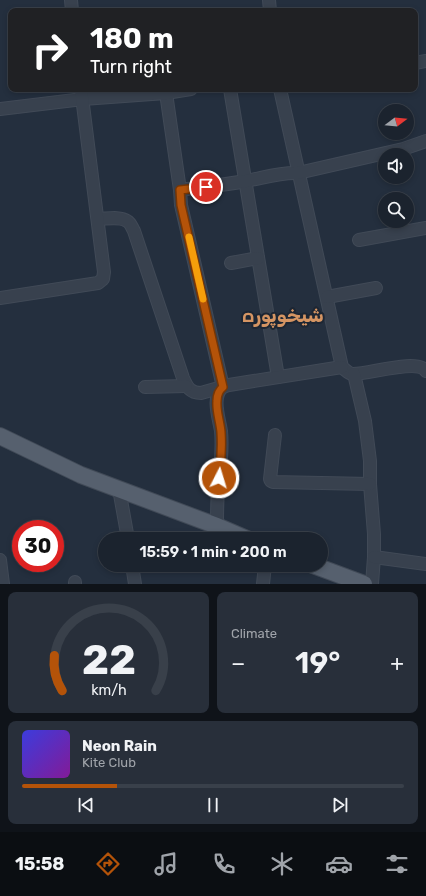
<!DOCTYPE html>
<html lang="en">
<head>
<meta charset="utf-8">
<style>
  :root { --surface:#1b232e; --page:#282f3a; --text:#f1f3f6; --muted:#a0a4aa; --line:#39404a; --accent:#b45309 }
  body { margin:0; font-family:Rubik,Cairo,sans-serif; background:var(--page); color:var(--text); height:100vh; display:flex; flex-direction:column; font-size:15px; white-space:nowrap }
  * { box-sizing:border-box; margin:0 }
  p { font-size:13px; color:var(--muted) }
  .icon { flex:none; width:22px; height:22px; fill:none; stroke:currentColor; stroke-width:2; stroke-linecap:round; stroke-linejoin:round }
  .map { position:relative; height:584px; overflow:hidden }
  .details { display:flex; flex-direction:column; gap:8px; padding:8px; background:#0f1319; flex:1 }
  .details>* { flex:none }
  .hud { position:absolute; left:8px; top:8px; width:410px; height:84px; border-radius:8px; box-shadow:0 2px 6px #0003,0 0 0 1px var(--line); background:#202124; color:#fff; overflow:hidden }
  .needle { width:26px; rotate:74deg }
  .fabs { position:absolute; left:378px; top:104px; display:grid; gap:8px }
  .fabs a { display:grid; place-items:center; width:36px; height:36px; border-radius:50%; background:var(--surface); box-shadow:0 2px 6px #0003,0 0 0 1px var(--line); font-size:20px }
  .speed { position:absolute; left:12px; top:520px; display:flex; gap:8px; font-size:20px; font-weight:700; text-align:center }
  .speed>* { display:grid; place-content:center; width:52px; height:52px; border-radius:50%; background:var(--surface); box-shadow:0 2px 6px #0003,0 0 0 1px var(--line); line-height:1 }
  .speed .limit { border:6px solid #d22; background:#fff; color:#111 }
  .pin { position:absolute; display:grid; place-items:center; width:34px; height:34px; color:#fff; margin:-17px; border:2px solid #fff; border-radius:50%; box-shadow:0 1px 4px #0007 }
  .me { position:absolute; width:44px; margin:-22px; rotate:5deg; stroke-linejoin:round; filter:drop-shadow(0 0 3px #0008) }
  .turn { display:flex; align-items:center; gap:14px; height:84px; padding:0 16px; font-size:18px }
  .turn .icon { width:52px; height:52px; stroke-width:2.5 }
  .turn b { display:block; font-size:28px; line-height:34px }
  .big { font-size:30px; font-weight:600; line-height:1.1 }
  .details .tile { flex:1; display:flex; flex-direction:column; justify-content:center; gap:6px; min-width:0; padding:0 14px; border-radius:8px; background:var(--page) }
  .details .dial { align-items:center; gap:0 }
  .dial svg { height:104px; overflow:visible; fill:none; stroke:var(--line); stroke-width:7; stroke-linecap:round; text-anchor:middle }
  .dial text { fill:var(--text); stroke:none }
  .song { display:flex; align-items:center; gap:12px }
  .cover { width:48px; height:48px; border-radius:6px; background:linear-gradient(135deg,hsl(240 70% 55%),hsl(290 70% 35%)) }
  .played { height:4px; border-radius:2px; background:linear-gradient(90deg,var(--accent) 25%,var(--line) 25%) }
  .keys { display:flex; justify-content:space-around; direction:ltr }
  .heat { display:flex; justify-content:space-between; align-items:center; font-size:22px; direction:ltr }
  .details .tiles { flex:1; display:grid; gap:8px; grid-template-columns:1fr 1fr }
  .tile:last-child { grid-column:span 2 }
  .trip { position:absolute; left:98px; top:532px; width:230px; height:40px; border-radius:20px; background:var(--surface); box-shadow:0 2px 6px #0003,0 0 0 1px var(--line); font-weight:600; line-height:40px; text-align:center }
  .menu { display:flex; height:64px; justify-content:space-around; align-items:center; background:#0b0e12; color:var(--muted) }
  .menu .icon { width:28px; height:28px }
  .menu .current { color:var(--accent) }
  .menu b { font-size:18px; color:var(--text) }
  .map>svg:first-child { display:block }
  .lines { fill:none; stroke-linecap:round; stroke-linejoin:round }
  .minor-casing { stroke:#414a57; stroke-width:14 }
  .major-casing { stroke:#414a57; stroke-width:18 }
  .minor { stroke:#38414e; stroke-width:12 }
  .major { stroke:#56606e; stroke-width:16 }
  .route-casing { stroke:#753606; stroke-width:10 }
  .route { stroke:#b45309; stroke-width:7 }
  .slow { stroke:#f59e0b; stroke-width:7 }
  .labels { text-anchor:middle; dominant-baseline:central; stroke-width:4; stroke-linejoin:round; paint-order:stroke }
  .town-label { font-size:19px; font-weight:bold; fill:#d59563; stroke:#1d2633 }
</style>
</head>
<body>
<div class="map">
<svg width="426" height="584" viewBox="0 0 426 584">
  <rect width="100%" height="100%" fill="#242f3e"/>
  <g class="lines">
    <defs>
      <g id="minor">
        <polyline points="71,0 72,11"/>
        <polyline points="269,0 270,11"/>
        <polyline points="415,63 426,61"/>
        <polyline points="230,89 278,377"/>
        <path d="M280 89 342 367C345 370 348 373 352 374 367 375 417 358 426 371"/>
        <polyline points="166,93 180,190 181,205 223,387"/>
        <polyline points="0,109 83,99 166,93 191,89"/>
        <path d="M180 190C202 187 224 185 246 181 263 178 280 172 298 173L403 149 426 141"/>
        <path d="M98 219C106 219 120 216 127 221 131 223 132 228 134 231L183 378C187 387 190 393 201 393L229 385 342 367"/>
        <polyline points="359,240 426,228"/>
        <polyline points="231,263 258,258"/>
        <polyline points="327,297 376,288"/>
        <polyline points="0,298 98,283 103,279 104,272 81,89"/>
        <polyline points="354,374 365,421 370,461 370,484 374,534 374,557 372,584"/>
        <polyline points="145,387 186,386"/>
        <polyline points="275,435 270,479 271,481 273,482 370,484"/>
        <polyline points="119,489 128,539"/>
        <path d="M217 526C217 515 217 503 218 492 220 472 223 451 221 431 219 418 211 396 223 387"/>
        <polyline points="374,557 426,564"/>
        <polyline points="0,560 3,584"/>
        <polyline points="132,565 135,584"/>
        <polyline points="75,582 75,584"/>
        <polyline points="263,584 265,565"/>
      </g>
      <g id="major">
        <polyline points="0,436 81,475 217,526 247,539"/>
        <polyline points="313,565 364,584"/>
      </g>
    </defs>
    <!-- minor casing -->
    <use href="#minor" class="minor-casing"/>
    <!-- major casing -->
    <use href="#major" class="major-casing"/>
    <!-- minor -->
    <use href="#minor" class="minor"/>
    <!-- major -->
    <use href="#major" class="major"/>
  </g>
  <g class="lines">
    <defs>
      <path id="route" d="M206 187 180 190 181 205 223 387C218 391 217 395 217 401 216 411 220 421 221 432 222 447 221 463 219 478"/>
    </defs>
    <!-- route casing -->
    <use href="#route" class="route-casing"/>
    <!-- route -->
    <use href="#route" class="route"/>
    <!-- slow -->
    <polyline class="slow" points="189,237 203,299"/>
  </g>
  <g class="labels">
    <!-- town labels -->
    <g class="town-label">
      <text x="283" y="315">شیخوپورہ</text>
    </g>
  </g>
</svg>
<div class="fabs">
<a><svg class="needle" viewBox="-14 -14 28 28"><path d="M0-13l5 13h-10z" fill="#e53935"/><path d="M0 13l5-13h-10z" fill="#a0a4aa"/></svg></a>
<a><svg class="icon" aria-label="sound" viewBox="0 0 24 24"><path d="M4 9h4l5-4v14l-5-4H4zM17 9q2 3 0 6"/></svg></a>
<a><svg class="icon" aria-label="search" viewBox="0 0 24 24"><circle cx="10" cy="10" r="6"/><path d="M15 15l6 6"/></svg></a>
</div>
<div class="speed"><div class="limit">30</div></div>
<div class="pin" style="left:206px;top:187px;background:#d93025"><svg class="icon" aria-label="arrive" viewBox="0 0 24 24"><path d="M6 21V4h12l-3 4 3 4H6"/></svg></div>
<svg class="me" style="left:219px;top:478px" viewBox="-20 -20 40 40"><circle r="17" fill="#b45309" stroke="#fff" stroke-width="3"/><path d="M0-11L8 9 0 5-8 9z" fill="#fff"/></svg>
<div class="trip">15:59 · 1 min · 200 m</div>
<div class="hud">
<div class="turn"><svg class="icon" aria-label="right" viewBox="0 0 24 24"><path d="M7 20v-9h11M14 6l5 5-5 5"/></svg><div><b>180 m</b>Turn right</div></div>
</div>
</div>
<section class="details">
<div class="tiles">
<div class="tile dial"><svg viewBox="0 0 100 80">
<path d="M14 69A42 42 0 1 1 86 69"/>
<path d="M14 69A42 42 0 0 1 8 42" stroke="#b45309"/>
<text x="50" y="56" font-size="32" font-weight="700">22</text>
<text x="50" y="72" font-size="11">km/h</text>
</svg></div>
<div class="tile"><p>Climate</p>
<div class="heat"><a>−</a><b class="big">19°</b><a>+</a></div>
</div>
<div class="tile">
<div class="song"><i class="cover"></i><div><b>Neon Rain</b><p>Kite Club</p></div></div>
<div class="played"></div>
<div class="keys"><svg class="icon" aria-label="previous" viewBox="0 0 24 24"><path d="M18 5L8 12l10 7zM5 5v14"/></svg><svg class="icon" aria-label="pause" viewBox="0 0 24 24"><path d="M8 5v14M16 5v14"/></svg><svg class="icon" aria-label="next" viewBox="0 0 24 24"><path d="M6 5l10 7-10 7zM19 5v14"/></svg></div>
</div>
</div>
</section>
<nav class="menu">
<b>15:58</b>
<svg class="icon current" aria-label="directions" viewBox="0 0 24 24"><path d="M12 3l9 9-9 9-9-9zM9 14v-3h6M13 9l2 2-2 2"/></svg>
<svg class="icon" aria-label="music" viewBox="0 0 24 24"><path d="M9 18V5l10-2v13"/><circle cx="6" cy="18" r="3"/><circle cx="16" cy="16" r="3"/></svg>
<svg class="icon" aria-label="phone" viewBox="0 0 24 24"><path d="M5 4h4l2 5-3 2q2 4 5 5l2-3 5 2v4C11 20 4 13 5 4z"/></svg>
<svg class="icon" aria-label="climate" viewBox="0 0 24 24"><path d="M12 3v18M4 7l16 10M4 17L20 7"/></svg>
<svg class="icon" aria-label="car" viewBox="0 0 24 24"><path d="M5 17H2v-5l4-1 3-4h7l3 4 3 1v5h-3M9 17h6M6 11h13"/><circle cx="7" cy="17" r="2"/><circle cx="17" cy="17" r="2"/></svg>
<svg class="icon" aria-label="filters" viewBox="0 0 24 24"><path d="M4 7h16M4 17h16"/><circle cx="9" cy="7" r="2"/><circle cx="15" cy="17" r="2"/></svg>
</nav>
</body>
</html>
